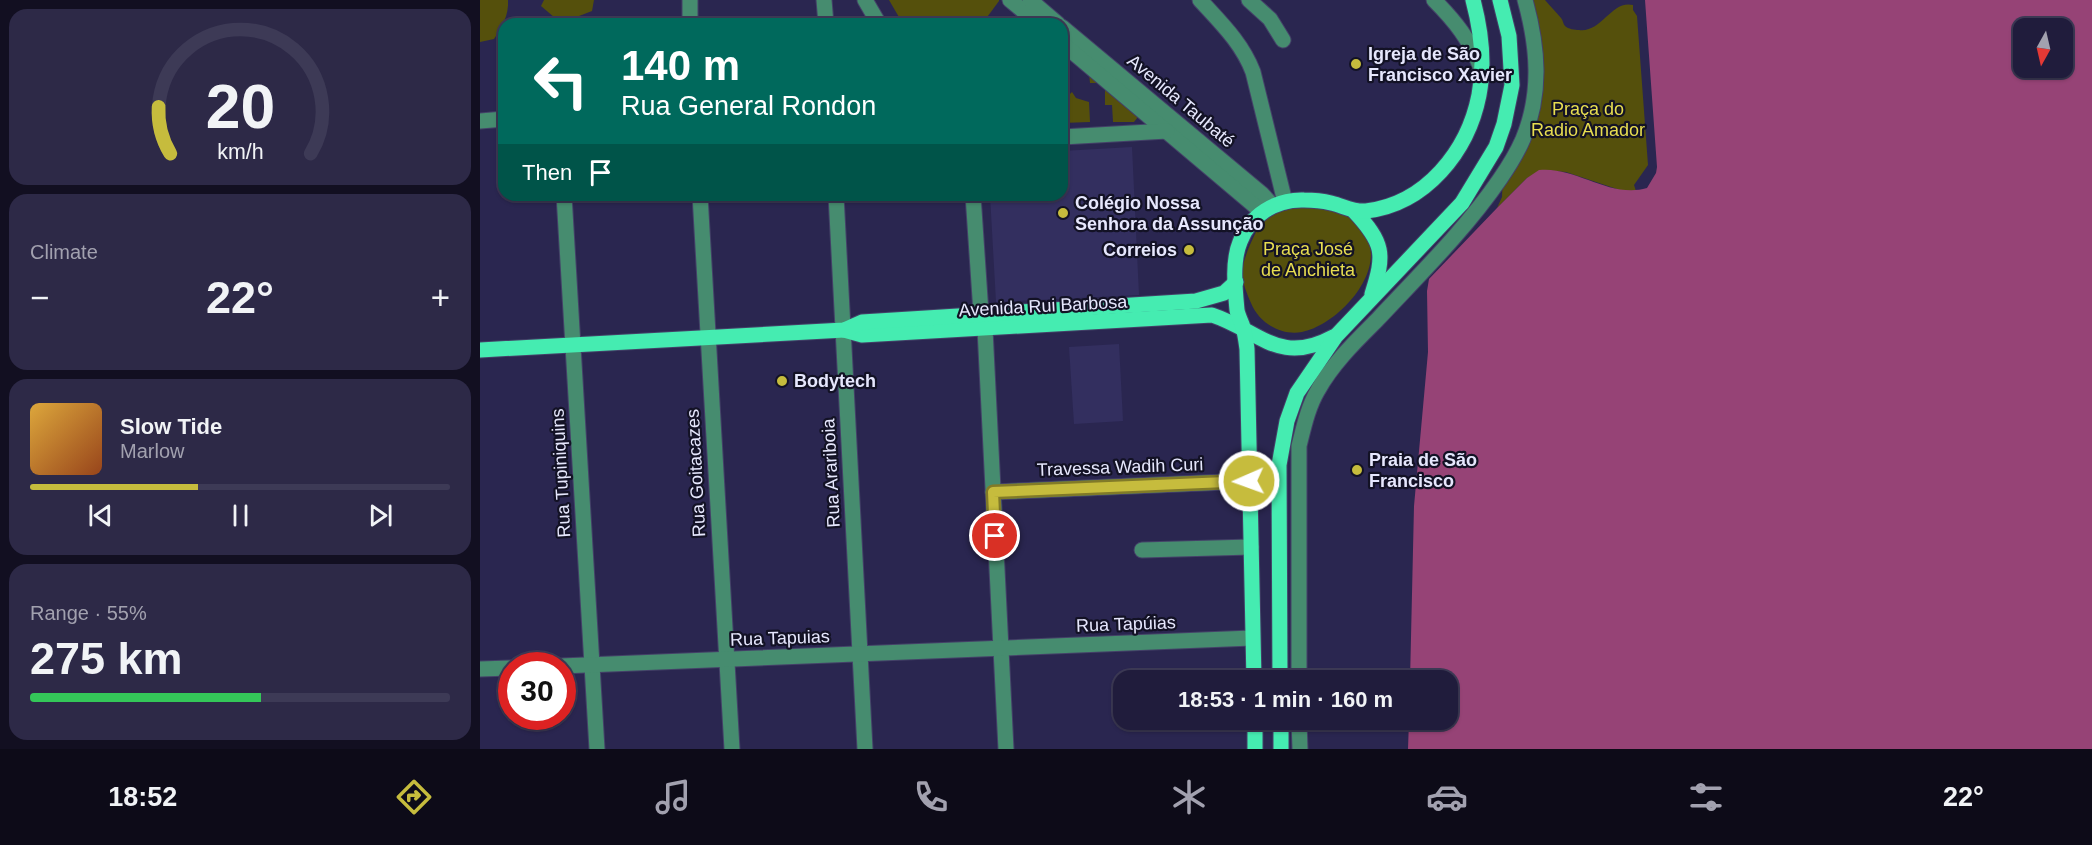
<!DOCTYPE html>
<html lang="en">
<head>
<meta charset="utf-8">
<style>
  :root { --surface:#201c3c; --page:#2d2947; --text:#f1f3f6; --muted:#a2a1af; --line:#3d3a56; --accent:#c6bc3d }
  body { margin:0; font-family:Helvetica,sans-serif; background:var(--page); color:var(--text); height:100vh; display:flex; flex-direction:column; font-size:22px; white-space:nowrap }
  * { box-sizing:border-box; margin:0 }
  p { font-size:20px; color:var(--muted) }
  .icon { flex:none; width:33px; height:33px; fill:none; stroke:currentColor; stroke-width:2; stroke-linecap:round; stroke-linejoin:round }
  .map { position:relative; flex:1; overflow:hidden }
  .drawer { display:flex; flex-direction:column; gap:9px; padding:9px; background:#120f21; width:480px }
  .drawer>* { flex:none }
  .top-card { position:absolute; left:18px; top:18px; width:570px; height:183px; border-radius:18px; box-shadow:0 2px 4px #0004,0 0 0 2px var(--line); background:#00695c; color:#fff; overflow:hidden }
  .needle { width:39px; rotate:188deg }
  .tools { position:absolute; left:1533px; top:18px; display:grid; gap:12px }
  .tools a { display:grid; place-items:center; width:60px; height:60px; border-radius:12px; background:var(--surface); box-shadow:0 2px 4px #0004,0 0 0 2px var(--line); font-size:30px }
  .speed { position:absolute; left:18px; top:652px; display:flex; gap:12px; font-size:30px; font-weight:700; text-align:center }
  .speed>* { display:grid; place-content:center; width:78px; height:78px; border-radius:50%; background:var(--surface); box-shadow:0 2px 4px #0004,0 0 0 2px var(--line); line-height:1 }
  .speed .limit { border:9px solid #d22; background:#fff; color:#111 }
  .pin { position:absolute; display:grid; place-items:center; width:51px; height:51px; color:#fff; margin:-26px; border:3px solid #fff; border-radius:50%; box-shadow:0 2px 6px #0007 }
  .me { position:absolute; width:66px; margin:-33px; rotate:268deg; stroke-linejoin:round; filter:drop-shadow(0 0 4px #0008) }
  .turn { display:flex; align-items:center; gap:21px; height:126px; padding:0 24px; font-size:27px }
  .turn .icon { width:78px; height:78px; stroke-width:2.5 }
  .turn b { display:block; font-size:42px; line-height:51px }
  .then { display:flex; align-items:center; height:57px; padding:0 24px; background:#0003; gap:12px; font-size:22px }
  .big { font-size:45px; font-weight:700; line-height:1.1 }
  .drawer .widget { flex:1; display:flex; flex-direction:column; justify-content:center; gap:9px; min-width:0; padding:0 21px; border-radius:18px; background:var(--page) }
  .drawer .dial { align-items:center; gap:0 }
  .dial svg { height:156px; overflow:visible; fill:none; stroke:var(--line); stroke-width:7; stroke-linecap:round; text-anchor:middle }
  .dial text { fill:var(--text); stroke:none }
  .song { display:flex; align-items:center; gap:18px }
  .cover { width:72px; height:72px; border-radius:9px; background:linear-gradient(135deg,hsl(40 70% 55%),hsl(20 70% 35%)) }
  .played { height:6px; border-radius:3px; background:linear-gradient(90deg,var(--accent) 40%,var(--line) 40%) }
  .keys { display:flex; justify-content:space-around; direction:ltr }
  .heat { display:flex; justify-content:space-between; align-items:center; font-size:33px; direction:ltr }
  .charge { height:9px; border-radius:4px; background:linear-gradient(90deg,#34c759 55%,var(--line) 0) }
  .trip { position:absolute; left:633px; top:670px; width:345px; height:60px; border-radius:18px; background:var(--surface); box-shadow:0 2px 4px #0004,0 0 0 2px var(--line); font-weight:700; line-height:60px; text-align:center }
  .tabs { display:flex; height:96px; justify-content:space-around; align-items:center; background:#0d0b18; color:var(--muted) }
  .tabs .icon { width:42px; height:42px }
  .tabs .on { color:var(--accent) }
  .tabs b { font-size:27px; color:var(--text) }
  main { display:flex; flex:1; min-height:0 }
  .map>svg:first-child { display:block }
  .built { fill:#332f5f }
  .green { fill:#55500c }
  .water { fill:#964376; fill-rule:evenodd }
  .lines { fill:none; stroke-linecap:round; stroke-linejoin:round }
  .minor-casing { stroke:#444168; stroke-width:17 }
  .major-casing { stroke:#444168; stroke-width:17 }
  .minor { stroke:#468c6f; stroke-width:15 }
  .major { stroke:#45ecb1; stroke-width:15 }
  .route-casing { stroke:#817a28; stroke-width:15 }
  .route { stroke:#c6bc3d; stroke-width:10 }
  .poi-dot { fill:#c6bc3d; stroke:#131225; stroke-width:2 }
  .labels { text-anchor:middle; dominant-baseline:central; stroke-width:4.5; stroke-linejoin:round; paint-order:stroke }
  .poi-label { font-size:18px; font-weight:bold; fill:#e6e7fd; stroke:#131225; text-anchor:start }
  .street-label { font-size:18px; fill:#e6e7fd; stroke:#131225 }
  .park-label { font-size:18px; fill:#e7dd50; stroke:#131225 }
</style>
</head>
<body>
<main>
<section class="drawer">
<div class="widget dial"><svg viewBox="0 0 100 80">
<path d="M14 69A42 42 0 1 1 86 69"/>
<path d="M14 69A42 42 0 0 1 8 45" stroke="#c6bc3d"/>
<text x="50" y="56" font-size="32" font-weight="700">20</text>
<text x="50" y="72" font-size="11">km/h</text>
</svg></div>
<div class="widget"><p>Climate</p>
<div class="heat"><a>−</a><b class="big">22°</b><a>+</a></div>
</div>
<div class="widget">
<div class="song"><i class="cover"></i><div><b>Slow Tide</b><p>Marlow</p></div></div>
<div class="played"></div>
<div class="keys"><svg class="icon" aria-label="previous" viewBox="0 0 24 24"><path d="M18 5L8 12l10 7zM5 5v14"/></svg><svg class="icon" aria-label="pause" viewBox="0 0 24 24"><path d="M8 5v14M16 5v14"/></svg><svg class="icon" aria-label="next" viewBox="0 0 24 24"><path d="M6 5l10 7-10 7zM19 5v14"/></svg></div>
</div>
<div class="widget"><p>Range · 55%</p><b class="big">275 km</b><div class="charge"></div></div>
</section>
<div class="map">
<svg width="1612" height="749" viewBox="0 0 1612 749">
  <rect width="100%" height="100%" fill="#2a2650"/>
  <!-- built -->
  <g class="built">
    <polygon points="652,147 659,295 516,302 510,195 582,195 582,151"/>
    <polygon points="639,344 643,421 594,424 589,347"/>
  </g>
  <!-- green -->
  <g class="green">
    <path d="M0 0H28C29 15 22 27 14 39L0 42Z"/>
    <polygon points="64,0 114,0 112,11 81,23 61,6"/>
    <polygon points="409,0 519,0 519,1 502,24 423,24"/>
    <path d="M1045 0H1065C1070 6 1076 12 1081 18 1083 20 1083 24 1085 26 1088 29 1095 30 1099 30 1122 33 1131 0 1153 5V10L1157 16 1168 165 1154 185 1156 191H1143L1086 172 1063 170 1047 178 1017 208 1022 197 1023 174 1051 113Z"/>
    <path d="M607 65C617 64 621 69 629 75 644 84 674 101 654 122H633L632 105H625V83H610L609 73 606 68Z"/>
    <polygon points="585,89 590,94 592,92 596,98 609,102 610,122 582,123 582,90"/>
    <path d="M824 202C836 206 862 210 872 216 876 218 880 226 883 230 911 268 859 325 822 332 801 336 779 323 771 303 767 294 762 282 762 272 763 257 776 231 784 217Z"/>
  </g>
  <!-- water -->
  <path class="water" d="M1165 0H1612V749H928L929 720H968V681H930L934 506 948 352 947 291 949 279 1017 208 1047 178 1059 170C1096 166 1130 199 1167 188L1176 173 1177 167ZM1544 28H1582V68H1544Z"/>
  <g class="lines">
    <defs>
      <g id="minor">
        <polyline points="210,0 210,24"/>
        <polyline points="344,0 346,24"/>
        <polyline points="385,0 399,24"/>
        <polyline points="530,0 559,24"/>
        <polyline points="550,0 578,24"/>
        <path d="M720 0C741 23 762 43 773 72L805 202"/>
        <polyline points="769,0 790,19 803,40"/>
        <path d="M954 0C975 21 990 40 1001 68"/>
        <polyline points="582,27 782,194 793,206"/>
        <polyline points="582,43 782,212"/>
        <polyline points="0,121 24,119"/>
        <polyline points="582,137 687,131"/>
        <polyline points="84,195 117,749"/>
        <polyline points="220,195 252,749"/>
        <polyline points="356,195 385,749"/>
        <polyline points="493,195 501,313"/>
        <polyline points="505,329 526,749"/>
        <polyline points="513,492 769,481"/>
        <polyline points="662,550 771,547"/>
        <polyline points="81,666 772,638"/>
        <polyline points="0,669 32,668"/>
        <path d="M819 681V446C824 426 828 407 838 390 853 363 876 341 897 320 940 274 985 230 1020 179 1029 166 1037 153 1043 139 1062 93 1058 47 1045 0"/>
        <polyline points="819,720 820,749"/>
      </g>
      <g id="major">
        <path d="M874 211C904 243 905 254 892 294"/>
        <path d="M364 330 382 335 732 315C780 331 799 366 853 337"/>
        <polyline points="0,350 364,330 382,322 716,301 744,293 756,282"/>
        <path d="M774 681 767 349C766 342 765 334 763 327 761 321 758 316 757 310 755 289 752 261 760 242 770 215 796 199 824 200 833 200 843 201 851 203 864 206 872 212 886 211 946 204 988 151 999 95 1005 64 1001 30 993 0"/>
        <polyline points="800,681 799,465 807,421 817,393 856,336 982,203 1016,147 1024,124 1032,85 1029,36 1020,0"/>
        <polyline points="775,720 775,749"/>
        <polyline points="801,720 801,749"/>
      </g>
    </defs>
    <!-- minor casing -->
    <use href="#minor" class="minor-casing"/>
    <!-- major casing -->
    <use href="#major" class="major-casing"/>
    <!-- minor -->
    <use href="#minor" class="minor"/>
    <!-- major -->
    <use href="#major" class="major"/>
  </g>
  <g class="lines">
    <defs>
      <polyline id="route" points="515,536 513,492 769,481"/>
    </defs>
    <!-- route casing -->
    <use href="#route" class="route-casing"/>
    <!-- route -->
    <use href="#route" class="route"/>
  </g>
  <!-- markers -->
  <g class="poi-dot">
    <circle cx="876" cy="64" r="6"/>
    <circle cx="583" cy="213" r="6"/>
    <circle cx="709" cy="250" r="6"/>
    <circle cx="302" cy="381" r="6"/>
    <circle cx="877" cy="470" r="6"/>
  </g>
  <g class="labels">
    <!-- poi labels -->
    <g class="poi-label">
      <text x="888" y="54">Igreja de São<tspan x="888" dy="21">Francisco Xavier</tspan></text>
      <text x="595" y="203">Colégio Nossa<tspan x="595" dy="21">Senhora da Assunção</tspan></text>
      <text x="697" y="250" text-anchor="end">Correios</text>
      <text x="314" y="381">Bodytech</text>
      <text x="889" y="460">Praia de São<tspan x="889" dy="21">Francisco</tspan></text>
    </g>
    <!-- street labels -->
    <g class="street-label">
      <text transform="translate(701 101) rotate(40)">Avenida Taubaté</text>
      <text transform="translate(563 306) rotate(-3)">Avenida Rui Barbosa</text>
      <text transform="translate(640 467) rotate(-2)">Travessa Wadih Curi</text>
      <text transform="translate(81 473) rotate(-93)">Rua Tupiniquins</text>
      <text transform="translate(216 473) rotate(-93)">Rua Goitacazes</text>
      <text transform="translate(351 473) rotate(-93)">Rua Arariboia</text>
      <text transform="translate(646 624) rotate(-2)">Rua Tapúias</text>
      <text transform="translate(300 638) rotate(-2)">Rua Tapuias</text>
    </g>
    <!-- park labels -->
    <g class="park-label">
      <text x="1108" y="109">Praça do<tspan x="1108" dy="21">Radio Amador</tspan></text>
      <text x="828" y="249">Praça José<tspan x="828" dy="21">de Anchieta</tspan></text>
    </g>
  </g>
</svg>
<div class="tools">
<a><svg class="needle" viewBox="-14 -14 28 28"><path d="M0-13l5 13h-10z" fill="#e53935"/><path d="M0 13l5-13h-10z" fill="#a2a1af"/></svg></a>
</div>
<div class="speed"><div class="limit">30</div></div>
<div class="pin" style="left:515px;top:536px;background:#d93025"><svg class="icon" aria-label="arrive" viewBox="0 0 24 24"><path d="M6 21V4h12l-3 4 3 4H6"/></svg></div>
<svg class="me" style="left:769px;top:481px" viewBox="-20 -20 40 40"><circle r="17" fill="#c6bc3d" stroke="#fff" stroke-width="3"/><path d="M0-11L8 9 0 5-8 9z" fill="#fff"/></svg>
<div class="trip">18:53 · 1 min · 160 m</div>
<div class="top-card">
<div class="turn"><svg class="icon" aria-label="left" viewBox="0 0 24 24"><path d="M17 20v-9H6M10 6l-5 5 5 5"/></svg><div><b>140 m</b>Rua General Rondon</div></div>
<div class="then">Then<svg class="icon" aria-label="arrive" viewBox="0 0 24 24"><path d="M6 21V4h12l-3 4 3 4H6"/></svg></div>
</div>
</div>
</main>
<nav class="tabs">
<b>18:52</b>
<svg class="icon on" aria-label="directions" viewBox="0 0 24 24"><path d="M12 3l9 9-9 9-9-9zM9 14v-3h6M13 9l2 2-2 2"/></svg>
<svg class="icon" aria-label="music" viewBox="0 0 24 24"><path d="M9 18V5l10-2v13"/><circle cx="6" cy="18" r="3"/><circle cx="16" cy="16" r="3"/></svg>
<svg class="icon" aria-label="phone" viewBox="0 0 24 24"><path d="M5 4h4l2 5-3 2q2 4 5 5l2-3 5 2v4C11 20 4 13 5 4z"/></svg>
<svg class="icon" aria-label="climate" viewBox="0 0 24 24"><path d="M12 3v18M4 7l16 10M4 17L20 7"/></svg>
<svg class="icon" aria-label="car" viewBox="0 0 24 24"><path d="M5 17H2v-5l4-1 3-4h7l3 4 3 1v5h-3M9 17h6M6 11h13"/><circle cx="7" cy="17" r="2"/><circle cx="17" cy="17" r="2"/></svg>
<svg class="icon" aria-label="filters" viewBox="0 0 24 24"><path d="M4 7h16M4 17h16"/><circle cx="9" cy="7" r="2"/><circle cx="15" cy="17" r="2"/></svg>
<b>22°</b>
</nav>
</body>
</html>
